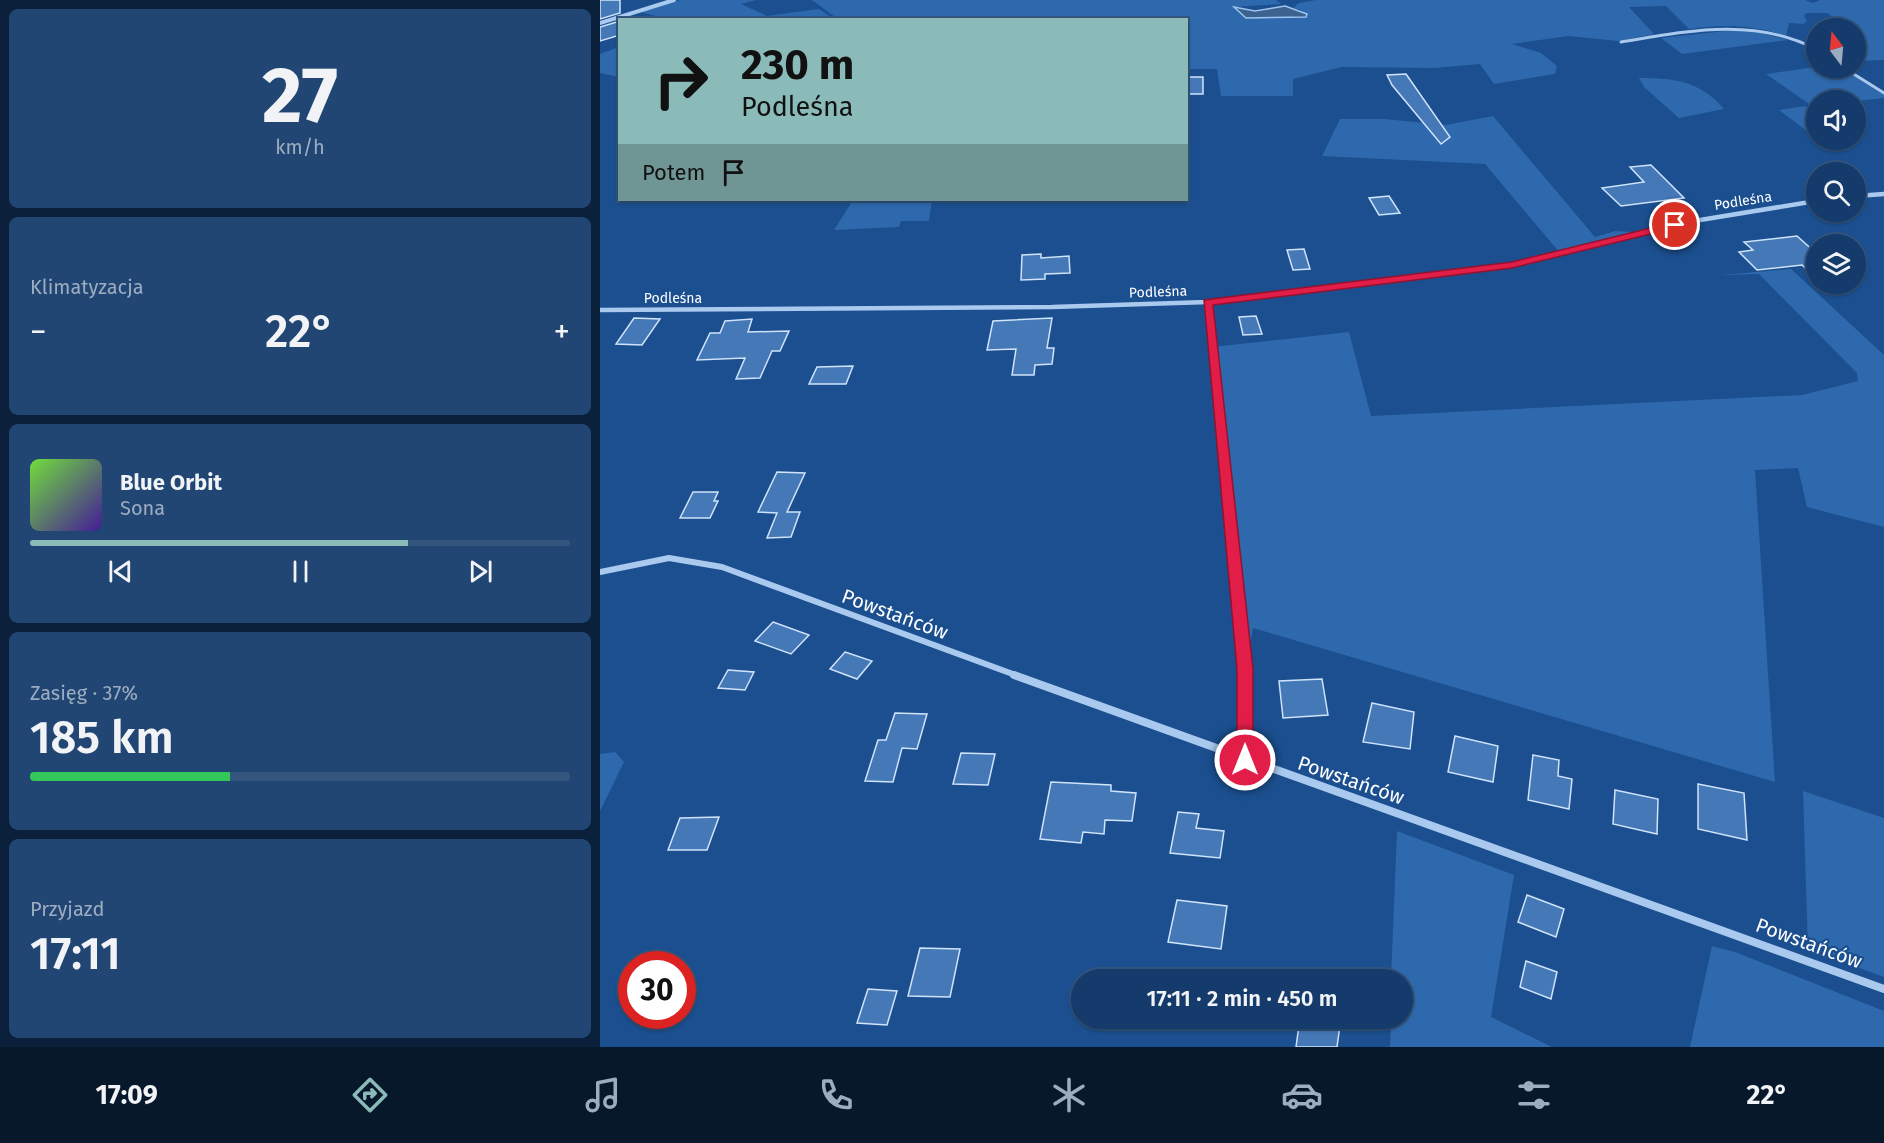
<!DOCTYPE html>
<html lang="pl">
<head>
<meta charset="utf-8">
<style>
  :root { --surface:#143b6b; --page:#214673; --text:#f1f3f6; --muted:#9dadc1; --line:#33557e; --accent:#8bbbb9 }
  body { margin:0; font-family:"Fira Sans",sans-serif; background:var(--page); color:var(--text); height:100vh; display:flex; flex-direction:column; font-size:22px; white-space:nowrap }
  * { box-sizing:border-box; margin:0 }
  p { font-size:20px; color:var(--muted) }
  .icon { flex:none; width:33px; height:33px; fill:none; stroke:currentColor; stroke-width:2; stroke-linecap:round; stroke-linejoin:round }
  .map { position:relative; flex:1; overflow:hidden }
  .panel { display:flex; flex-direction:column; gap:9px; padding:9px; background:#0b203b; width:600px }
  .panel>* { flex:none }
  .guide { position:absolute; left:18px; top:18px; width:570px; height:183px; border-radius:0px; box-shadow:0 2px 4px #0004,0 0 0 2px var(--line); background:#8bbbb9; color:#111; overflow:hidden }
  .needle { width:39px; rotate:344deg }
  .buttons { position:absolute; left:1206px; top:18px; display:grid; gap:12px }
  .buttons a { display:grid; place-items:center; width:60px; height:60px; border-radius:50%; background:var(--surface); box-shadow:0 2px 4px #0004,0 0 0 2px var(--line); font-size:30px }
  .speed { position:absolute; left:18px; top:951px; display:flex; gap:12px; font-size:30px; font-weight:700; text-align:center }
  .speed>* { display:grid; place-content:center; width:78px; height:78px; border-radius:50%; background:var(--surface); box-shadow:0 2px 4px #0004,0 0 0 2px var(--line); line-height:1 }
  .speed .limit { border:9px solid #d22; background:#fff; color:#111 }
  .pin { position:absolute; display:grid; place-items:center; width:51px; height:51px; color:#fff; margin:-26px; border:3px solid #fff; border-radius:50%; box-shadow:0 2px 6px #0007 }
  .me { position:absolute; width:66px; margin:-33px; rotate:0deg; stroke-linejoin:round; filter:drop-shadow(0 0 4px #0008) }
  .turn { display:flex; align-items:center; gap:21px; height:126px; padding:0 24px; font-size:27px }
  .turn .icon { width:78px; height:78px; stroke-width:2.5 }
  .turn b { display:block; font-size:42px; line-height:51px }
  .then { display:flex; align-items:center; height:57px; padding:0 24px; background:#0003; gap:12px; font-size:22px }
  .big { font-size:45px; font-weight:600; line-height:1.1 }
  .panel .card { flex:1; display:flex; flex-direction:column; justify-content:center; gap:9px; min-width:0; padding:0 21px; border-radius:9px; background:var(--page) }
  .panel .dial { align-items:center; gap:0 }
  .dial b { font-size:78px; line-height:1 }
  .song { display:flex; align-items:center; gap:18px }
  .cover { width:72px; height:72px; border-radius:9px; background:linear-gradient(135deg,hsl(100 70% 55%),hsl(260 70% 35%)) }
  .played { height:6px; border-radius:3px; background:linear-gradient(90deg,var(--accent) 70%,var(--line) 70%) }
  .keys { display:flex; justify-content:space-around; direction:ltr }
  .heat { display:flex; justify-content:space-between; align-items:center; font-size:33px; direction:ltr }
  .charge { height:9px; border-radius:4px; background:linear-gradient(90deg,#34c759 37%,var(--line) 0) }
  .trip { position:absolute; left:471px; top:969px; width:342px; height:60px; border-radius:30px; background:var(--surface); box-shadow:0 2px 4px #0004,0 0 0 2px var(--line); font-weight:600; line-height:60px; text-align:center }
  .tab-bar { display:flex; height:96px; justify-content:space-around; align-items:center; background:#08182b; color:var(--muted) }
  .tab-bar .icon { width:42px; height:42px }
  .tab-bar .selected { color:var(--accent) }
  .tab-bar b { font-size:27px; color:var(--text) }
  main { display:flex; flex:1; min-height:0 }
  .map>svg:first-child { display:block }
  .green { fill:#2e69ad }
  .water { fill:#3c6290; stroke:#9cc4f0; stroke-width:1.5 }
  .building { fill:#4478b7; stroke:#cfe3fa; stroke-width:1.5 }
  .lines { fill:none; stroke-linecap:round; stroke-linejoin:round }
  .lane { stroke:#a9c9ee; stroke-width:3 }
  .street-far3 { stroke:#a9c9ee; stroke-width:4 }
  .street-far2 { stroke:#a9c9ee; stroke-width:4.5 }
  .street-far1 { stroke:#a9c9ee; stroke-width:6 }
  .street { stroke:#a9c9ee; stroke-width:8 }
  .route { fill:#e11d48; stroke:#92132f; stroke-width:1.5 }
  .labels { text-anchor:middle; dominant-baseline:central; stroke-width:4.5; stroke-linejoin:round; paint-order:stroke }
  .far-street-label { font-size:14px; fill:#fff; stroke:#1b4f8f }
  .near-street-label { font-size:20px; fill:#fff; stroke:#1b4f8f }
</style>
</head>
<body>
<main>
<section class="panel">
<div class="card dial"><b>27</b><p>km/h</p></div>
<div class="card"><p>Klimatyzacja</p>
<div class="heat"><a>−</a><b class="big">22°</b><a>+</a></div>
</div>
<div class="card">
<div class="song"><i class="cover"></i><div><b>Blue Orbit</b><p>Sona</p></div></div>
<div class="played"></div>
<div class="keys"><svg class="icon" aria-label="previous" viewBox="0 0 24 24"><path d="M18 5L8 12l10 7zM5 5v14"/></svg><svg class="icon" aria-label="pause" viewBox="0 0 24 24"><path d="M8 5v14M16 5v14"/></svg><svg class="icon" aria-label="next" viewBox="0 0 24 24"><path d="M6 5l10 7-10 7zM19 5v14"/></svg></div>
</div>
<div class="card"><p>Zasięg · 37%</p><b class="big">185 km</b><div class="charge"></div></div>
<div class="card"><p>Przyjazd</p><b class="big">17:11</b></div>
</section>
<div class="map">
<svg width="1284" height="1047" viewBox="0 0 1284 1047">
  <rect width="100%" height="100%" fill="#1b4f8f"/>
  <!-- green -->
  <g class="green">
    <polygon points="80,0 156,0 141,4 167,16 219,9 234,19 72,20 40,12"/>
    <path d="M212 0H676L681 4 634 7 646 18 706 17 701 10 693 8 699 3 716 0H1205L1213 3 1220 0H1284V60L1256 61V40L1264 38 1256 32V28H1250L1227 13H1206L1204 16 1207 21 1204 24 1189 23 1186 36C1154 25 1123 24 1089 29L1066 6 1029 7 1054 34 1018 41 968 36 912 44 941 53 957 66 955 74 894 84 880 64 835 68 742 67 693 79V96H621L617 69H587L586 20H239Z"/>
    <polygon points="1144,29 1188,40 1082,54 1061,38"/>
    <polygon points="19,47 19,77 0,73 0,54"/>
    <polygon points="1216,67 1241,68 1284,95 1284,98 1256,101 1216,100 1216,106 1212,106 1166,74"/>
    <path d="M1039 78C1075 78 1100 81 1124 109L1079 118 1044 87Z"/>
    <polygon points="1205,106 1216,114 1216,138 1179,110"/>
    <polygon points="893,116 995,237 1015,231 1033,232 999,244 960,253 885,164 722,156 740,119 784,119 846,125"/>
    <polygon points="253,200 332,200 329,221 301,221 299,227 234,230"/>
    <polygon points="1191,269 1284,355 1284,527 1207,507 1198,468 1155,470 1175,782 653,628 645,670 612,347 749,332 771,416 1202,395 1258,381 1257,373 1159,274 1120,275"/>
    <polygon points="15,752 24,762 0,811 0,754"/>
    <polygon points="1203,791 1284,818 1284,977 1208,949"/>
    <polygon points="797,831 914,875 891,1017 952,1047 790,1047 791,1019 802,1018 802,980 791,979"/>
    <polygon points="1112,946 1135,952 1284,1011 1284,1047 1090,1047"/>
  </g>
  <!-- water -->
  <polygon class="water" points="685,6 707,14 706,17 646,18 634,7 655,11"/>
  <!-- building -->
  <g class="building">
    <polygon points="0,0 20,0 20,13 0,19"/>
    <polygon points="20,21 20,35 0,41 0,27"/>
    <polygon points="806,74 850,137 841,144 792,85 787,75"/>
    <polygon points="587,77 603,77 603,94 586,94"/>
    <polygon points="1051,165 1084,198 1021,206 1002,188 1044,182 1030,167"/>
    <polygon points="789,196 800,213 779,215 769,198"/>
    <polygon points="1197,236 1216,253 1216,278 1202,265 1157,270 1139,252 1153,250 1144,242"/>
    <polygon points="704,249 710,269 693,270 687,250"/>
    <polygon points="441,254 441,258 469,256 470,273 445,274 445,279 421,280 422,255"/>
    <polygon points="656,316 662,334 643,335 639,317"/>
    <polygon points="34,318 60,319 42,345 16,344"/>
    <polygon points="452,318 447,348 454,348 452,364 435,365 434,375 412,375 416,349 387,350 393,321"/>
    <polygon points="152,319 148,332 189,331 180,351 172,351 160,378 136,379 145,358 97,360 110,333 120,333 125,321"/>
    <polygon points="253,366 246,384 209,384 217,367"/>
    <polygon points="177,472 205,473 187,512 200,512 191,537 167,538 177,513 158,512"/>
    <polygon points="93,492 118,492 114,501 118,501 110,518 80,518"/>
    <polygon points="173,622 209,635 191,654 155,641"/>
    <polygon points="245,652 272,661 257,679 230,669"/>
    <polygon points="128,670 154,672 145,690 118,688"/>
    <polygon points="722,679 728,715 683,718 679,681"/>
    <polygon points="772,703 814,712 810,749 763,742"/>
    <polygon points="295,713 327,714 317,749 302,748 293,782 265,781 278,740 286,740"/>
    <polygon points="855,736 898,746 893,782 848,772"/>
    <polygon points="361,753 395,754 388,785 353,784"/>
    <polygon points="933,755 959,760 958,776 972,779 969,809 928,800"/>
    <polygon points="451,782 511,785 511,791 536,793 532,821 505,820 504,834 483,832 481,843 440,839"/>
    <polygon points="1098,784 1144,793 1147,840 1098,829"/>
    <polygon points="1015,790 1058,799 1057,834 1013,824"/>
    <polygon points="578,812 599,814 596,828 624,831 620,858 570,853"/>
    <polygon points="119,817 107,850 68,850 80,818"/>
    <polygon points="927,895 964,909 956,937 918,922"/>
    <polygon points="577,900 627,906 621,949 568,942"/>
    <polygon points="320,948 360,949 350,997 308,996"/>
    <polygon points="926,961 957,972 951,999 920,987"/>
    <polygon points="268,989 297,991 287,1025 257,1023"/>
    <polygon points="700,1018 741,1018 737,1047 696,1047"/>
  </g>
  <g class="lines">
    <!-- lane -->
    <g class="lane">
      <path d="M1021 42C1088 31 1153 17 1216 49"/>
      <polyline points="1244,68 1284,93"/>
    </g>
    <!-- street-far3 -->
    <polyline class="street-far3" points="0,23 74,0"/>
    <!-- street-far2 -->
    <g class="street-far2">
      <polyline points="1256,196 1284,194"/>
      <polyline points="608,302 617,390"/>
      <polyline points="0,310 452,307 608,302 912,265 1094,221 1216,201"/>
    </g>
    <!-- street-far1 -->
    <g class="street-far1">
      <polyline points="617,389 645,676"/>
      <polyline points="0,572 69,558 122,567 418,676"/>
    </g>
    <!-- street -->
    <g class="street">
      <path d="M414 675C703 782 995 882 1284 989"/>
      <polyline points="645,675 645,760"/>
    </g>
  </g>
  <!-- route -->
  <polygon class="route" points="1075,222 1080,225 1079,227 912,268 613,305 653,669 653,760 651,765 639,765 637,760 637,669 604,300 912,262"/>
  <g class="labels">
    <!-- far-street labels -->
    <g class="far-street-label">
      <text transform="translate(1143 201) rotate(-9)">Podleśna</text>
      <text transform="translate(558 292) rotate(-2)">Podleśna</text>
      <text x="73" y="298">Podleśna</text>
    </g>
    <!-- near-street labels -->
    <g class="near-street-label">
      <text transform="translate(295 614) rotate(20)">Powstańców</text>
      <text transform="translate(751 780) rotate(19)">Powstańców</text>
      <text transform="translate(1209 943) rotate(20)">Powstańców</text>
    </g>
  </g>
</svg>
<div class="buttons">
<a><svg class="needle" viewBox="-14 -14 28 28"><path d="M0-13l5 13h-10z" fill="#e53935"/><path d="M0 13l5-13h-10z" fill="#9dadc1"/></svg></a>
<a><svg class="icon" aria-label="sound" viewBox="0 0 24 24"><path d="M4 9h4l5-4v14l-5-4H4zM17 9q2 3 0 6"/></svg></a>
<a><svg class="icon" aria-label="search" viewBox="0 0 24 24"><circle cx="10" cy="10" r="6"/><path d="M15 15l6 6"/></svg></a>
<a><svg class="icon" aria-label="layers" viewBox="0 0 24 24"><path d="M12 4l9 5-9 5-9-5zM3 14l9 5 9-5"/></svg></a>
</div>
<div class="speed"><div class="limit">30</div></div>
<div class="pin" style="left:1075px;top:225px;background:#d93025"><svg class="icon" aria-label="arrive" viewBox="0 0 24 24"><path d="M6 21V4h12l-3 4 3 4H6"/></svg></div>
<svg class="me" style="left:645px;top:760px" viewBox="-20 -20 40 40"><circle r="17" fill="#e11d48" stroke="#fff" stroke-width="3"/><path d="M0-11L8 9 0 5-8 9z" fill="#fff"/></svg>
<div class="trip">17:11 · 2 min · 450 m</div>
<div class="guide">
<div class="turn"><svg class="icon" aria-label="right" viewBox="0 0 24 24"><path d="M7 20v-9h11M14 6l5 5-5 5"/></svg><div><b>230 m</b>Podleśna</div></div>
<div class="then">Potem<svg class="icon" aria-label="arrive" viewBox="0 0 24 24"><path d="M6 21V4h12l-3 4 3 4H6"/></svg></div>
</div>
</div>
</main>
<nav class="tab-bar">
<b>17:09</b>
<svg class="icon selected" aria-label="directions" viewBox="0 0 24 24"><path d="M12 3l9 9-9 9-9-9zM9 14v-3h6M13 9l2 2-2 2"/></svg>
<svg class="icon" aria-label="music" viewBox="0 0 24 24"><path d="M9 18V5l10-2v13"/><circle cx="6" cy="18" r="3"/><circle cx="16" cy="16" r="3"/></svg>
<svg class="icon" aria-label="phone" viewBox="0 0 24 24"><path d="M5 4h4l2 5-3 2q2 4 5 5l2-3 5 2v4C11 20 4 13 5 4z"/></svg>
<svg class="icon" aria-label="climate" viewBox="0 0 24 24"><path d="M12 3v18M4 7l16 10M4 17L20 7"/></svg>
<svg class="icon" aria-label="car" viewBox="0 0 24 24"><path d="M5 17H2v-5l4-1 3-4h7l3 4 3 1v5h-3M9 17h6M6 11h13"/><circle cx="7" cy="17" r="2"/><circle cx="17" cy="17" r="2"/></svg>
<svg class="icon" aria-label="filters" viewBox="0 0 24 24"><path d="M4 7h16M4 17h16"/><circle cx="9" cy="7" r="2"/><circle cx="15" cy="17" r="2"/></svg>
<b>22°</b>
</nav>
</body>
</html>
